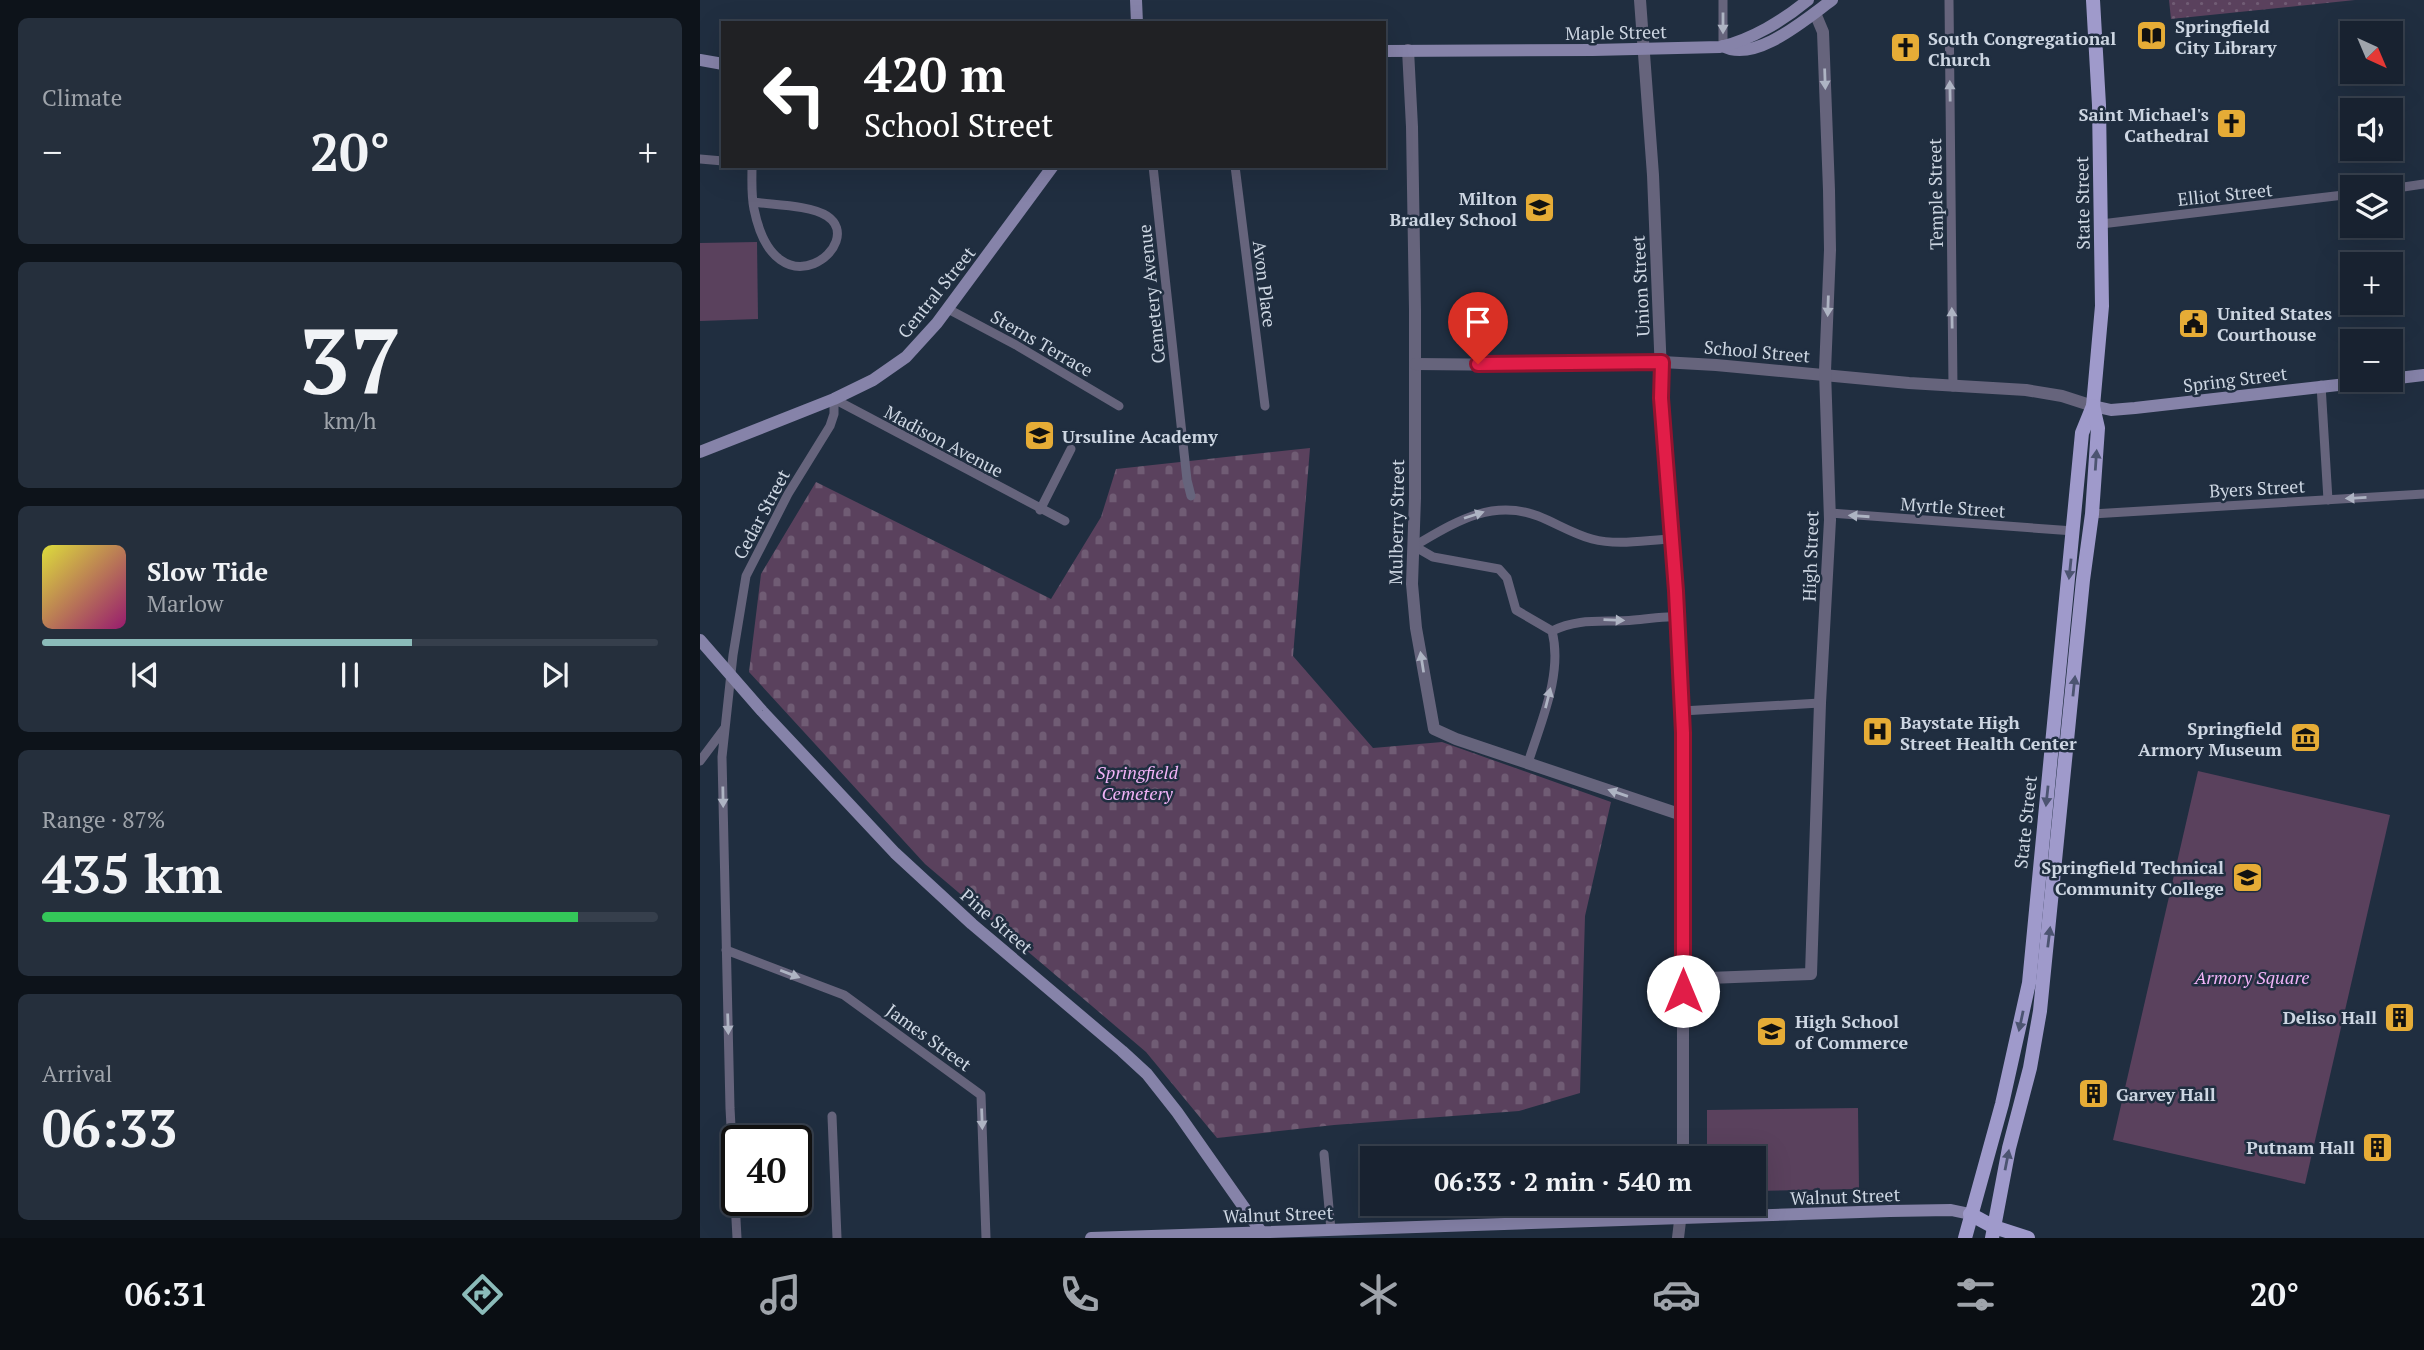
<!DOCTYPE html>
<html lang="en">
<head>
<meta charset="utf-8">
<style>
  :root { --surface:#182230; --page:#252f3c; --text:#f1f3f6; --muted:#9fa4ab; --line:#363f4c; --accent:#8bbbb9 }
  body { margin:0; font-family:"PT Serif",serif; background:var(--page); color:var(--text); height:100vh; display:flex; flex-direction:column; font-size:26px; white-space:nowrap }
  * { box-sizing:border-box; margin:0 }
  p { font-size:23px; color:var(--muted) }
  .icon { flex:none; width:38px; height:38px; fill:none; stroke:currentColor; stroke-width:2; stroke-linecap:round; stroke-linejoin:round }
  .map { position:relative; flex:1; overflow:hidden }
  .details { display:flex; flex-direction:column; gap:18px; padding:18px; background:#0d131a; width:700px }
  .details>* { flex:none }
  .hud { position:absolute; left:21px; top:21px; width:665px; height:147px; border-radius:0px; box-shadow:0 7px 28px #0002,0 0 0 2px var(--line); background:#202124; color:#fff; overflow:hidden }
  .needle { width:46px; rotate:136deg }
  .controls { position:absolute; left:1640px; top:21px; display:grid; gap:14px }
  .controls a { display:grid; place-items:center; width:63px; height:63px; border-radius:0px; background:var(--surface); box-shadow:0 7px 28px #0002,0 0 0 2px var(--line); font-size:35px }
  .speed { position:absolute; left:21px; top:1125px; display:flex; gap:14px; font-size:35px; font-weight:700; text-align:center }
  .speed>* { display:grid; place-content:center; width:91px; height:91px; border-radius:50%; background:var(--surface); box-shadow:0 7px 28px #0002,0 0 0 2px var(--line); line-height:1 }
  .speed .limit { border:4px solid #111; border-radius:10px; background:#fff; color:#111 }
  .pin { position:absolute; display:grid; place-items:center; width:60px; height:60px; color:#fff; margin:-72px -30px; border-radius:50% 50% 50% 0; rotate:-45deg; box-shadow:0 0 7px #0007 }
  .pin .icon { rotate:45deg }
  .me { position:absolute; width:77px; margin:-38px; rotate:0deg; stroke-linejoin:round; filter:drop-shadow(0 0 5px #0008) }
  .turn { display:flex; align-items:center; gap:24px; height:147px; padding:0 28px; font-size:32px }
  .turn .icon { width:91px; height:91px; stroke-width:2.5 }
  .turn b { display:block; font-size:49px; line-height:60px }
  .big { font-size:52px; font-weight:600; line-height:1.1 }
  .details .card { flex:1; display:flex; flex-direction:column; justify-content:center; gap:10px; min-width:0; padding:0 24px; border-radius:10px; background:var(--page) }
  .details .dial { align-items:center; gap:0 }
  .dial b { font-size:91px; line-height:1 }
  .song { display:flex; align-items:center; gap:21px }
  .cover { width:84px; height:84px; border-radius:10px; background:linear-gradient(135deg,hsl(60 70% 55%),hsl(320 70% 35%)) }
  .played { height:7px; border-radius:4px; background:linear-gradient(90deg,var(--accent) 60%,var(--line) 60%) }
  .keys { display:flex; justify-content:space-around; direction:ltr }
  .heat { display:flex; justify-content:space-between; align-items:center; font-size:38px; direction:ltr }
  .charge { height:10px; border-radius:5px; background:linear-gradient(90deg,#34c759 87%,var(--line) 0) }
  .trip { position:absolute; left:660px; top:1146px; width:406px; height:70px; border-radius:0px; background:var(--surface); box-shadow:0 7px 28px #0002,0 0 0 2px var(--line); font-weight:600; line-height:70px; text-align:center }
  .dock { display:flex; height:112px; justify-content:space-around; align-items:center; background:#0a0e13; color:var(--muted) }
  .dock .icon { width:49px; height:49px }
  .dock .selected { color:var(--accent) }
  .dock b { font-size:32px; color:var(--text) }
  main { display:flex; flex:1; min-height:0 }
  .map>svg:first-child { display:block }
  .green { fill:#5a415d }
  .cemetery { fill:url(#cemetery-stones) }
  .garden { fill:url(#garden-dots) }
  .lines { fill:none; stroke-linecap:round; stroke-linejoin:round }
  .minor { stroke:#66647c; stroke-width:9 }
  .tertiary { stroke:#66647c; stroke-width:12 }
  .secondary { stroke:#8683a9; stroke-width:12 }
  .primary { stroke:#9f9acb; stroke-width:14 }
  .oneway { fill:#aeb4c3 }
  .oneway2 { fill:#4c5471 }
  .route-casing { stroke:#92132f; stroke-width:18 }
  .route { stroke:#e11d48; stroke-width:12 }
  .labels { text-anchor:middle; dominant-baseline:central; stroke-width:5; stroke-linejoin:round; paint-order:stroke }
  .poi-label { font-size:18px; font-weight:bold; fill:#cdd6e2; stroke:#202e40; text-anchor:start }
  .street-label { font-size:18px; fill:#cdd6e2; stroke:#202e40 }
  .park-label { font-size:18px; font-style:italic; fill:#f1b3f7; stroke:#202e40 }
</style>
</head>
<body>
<main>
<section class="details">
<div class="card"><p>Climate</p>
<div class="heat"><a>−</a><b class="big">20°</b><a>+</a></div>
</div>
<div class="card dial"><b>37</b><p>km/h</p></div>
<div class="card">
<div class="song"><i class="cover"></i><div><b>Slow Tide</b><p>Marlow</p></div></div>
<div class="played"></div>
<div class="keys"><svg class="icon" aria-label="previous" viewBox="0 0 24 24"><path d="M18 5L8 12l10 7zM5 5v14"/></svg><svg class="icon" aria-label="pause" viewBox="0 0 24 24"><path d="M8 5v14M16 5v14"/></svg><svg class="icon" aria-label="next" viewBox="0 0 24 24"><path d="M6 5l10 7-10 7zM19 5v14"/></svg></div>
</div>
<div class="card"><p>Range · 87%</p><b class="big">435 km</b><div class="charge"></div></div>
<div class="card"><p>Arrival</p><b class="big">06:33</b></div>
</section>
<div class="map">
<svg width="1724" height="1238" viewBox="0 0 1724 1238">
  <defs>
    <pattern id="cemetery-stones" width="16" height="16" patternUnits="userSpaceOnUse" patternTransform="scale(1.75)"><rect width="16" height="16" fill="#5a415d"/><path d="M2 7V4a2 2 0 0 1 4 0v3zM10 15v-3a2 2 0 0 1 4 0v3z" fill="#705c74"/></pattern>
    <pattern id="garden-dots" width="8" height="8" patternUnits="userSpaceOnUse" patternTransform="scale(1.75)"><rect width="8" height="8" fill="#5a415d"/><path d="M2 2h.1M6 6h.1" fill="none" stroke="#705c74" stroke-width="1.8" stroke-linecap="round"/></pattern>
  </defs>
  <rect width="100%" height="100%" fill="#202e40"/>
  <!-- green -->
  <g class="green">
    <polygon points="57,242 58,319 0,321 0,243"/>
    <polygon points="1498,771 1690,815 1605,1184 1413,1140"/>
    <polygon points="1158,1108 1159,1189 1054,1191 1054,1158 1007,1158 1007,1110"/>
  </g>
  <!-- cemetery -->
  <polygon class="cemetery" points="610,448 593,656 673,748 742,742 911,802 885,916 880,1093 819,1111 634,1125 517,1138 446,1052 225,864 49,672 61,574 116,482 351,599 401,517 416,469"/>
  <!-- garden -->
  <polygon class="garden" points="1469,0 1655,0 1471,19"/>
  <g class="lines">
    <!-- minor -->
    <g class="minor">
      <polyline points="1023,0 1023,46"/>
      <polyline points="1249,0 1253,387"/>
      <polyline points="0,159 23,161"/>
      <path d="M52 166C52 181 51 195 54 209 76 318 168 243 127 216 110 205 73 205 53 202"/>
      <polyline points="453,166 487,480 491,496"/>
      <polyline points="535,166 565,406"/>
      <polyline points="1690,189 1724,184"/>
      <polyline points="1401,224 1652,194"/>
      <polyline points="248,309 316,345 419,406"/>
      <polyline points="1621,385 1628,500"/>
      <polyline points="340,510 371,449"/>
      <polyline points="1130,513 1374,531"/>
      <polyline points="1392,514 1724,494"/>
      <path d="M714 546 733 557 799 569 807 578 816 610 852 631C863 674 841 721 828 763"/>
      <path d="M714 546C754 523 791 498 838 516 856 523 873 534 892 539 918 546 946 540 972 539"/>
      <path d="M852 631C880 617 905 623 934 620 949 619 963 616 978 617"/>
      <polyline points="982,711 1120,703"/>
      <polyline points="0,761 24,729"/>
      <polyline points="26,950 144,995 281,1095 286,1238"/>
      <polyline points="132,1116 137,1238"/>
      <polyline points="624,1154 631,1230"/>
      <polyline points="37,1238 30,1108 22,757 33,655 46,576 88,494 130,426 134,414 134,399 365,521"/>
    </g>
    <!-- tertiary -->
    <g class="tertiary">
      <polyline points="940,0 953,175 962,398 977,591 983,744 983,1158"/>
      <polyline points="708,50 712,127 715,310 715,498 712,584 716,628 734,729 756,739 982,815"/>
      <polyline points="715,364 841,365 962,362 1016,365 1209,383 1326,390 1362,396 1393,406"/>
      <polyline points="983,979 1111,974 1120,703 1130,520 1125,371 1130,250 1129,190 1123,32 1115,13"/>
      <polyline points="978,1238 982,1204"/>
    </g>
    <!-- secondary -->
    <g class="secondary">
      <polyline points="436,0 437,23"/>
      <path d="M1023 46C1055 64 1107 18 1132 0"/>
      <path d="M684 51 893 50 1020 47C1051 40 1084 20 1108 0"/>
      <polyline points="0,60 23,64"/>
      <polyline points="1690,379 1724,375"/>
      <polyline points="1393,406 1411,410 1435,408 1682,380"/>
      <polyline points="0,452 134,399 173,380 206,357 237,323 353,166"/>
      <polyline points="0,640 62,711 195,853 272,924 422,1051 447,1074 477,1112 562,1233"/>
      <polyline points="391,1238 1190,1211 1251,1210 1270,1214"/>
    </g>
    <!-- primary -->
    <g class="primary">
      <polyline points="1270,1214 1294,1227 1328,1238"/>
      <polyline points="1265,1238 1302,1104 1329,983 1382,433 1393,406 1402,306 1399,105 1393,0"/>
      <polyline points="1292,1238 1309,1148 1330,1068 1340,1011 1383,580 1392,514 1398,428 1393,406"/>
    </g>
  </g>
  <!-- one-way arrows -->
  <defs><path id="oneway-solid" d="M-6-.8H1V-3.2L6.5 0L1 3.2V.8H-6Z" transform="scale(1.75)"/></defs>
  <g class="oneway">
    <use href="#oneway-solid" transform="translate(1023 23) rotate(90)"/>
    <use href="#oneway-solid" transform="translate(1125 79) rotate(88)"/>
    <use href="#oneway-solid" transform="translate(1250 91) rotate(-91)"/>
    <use href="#oneway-solid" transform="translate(1128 306) rotate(92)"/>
    <use href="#oneway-solid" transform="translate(1252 318) rotate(-91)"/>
    <use href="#oneway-solid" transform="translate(1656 498) rotate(177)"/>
    <use href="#oneway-solid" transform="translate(774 515) rotate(-18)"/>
    <use href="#oneway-solid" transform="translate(1159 516) rotate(-176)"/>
    <use href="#oneway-solid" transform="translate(914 620) rotate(2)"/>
    <use href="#oneway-solid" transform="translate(722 662) rotate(-99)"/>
    <use href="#oneway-solid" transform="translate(848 698) rotate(-76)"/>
    <use href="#oneway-solid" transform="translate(918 793) rotate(-161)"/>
    <use href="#oneway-solid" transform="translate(23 797) rotate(89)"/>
    <use href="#oneway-solid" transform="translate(90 974) rotate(21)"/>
    <use href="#oneway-solid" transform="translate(28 1024) rotate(88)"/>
    <use href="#oneway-solid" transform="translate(282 1119) rotate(88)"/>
  </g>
  <g class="oneway2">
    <use href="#oneway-solid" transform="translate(1396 460) rotate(-86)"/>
    <use href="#oneway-solid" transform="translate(1370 569) rotate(96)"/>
    <use href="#oneway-solid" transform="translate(1374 686) rotate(-84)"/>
    <use href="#oneway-solid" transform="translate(1347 796) rotate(96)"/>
    <use href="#oneway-solid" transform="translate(1349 937) rotate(-83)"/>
    <use href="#oneway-solid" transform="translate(1321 1021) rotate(102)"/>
    <use href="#oneway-solid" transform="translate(1307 1160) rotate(-79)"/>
  </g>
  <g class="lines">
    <defs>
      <polyline id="route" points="778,364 962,362 961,398 976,591 983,733 983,991"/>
    </defs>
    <!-- route casing -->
    <use href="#route" class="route-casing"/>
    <!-- route -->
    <use href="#route" class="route"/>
  </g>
  <!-- icons -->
  <defs>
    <symbol id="library-square" viewBox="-11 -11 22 22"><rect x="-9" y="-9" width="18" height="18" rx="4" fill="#e6ac36" stroke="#202e40"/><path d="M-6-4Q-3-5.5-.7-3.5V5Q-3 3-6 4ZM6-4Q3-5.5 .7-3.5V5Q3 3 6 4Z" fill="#111"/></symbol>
    <symbol id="church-square" viewBox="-11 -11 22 22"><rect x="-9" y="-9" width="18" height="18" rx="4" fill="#e6ac36" stroke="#202e40"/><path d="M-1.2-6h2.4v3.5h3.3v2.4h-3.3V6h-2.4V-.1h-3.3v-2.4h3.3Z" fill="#111"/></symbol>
    <symbol id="school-square" viewBox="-11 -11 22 22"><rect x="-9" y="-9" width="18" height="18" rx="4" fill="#e6ac36" stroke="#202e40"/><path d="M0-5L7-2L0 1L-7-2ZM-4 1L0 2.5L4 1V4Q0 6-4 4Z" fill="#111"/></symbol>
    <symbol id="civic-square" viewBox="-11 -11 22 22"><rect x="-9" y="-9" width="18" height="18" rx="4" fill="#e6ac36" stroke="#202e40"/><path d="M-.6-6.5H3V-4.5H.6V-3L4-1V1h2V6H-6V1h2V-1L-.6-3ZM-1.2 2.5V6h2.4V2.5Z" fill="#111"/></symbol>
    <symbol id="hospital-square" viewBox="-11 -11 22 22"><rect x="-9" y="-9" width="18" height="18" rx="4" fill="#e6ac36" stroke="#202e40"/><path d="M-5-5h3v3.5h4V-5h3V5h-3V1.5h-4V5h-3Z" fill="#111"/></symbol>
    <symbol id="museum-square" viewBox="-11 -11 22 22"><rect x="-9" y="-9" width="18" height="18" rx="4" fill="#e6ac36" stroke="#202e40"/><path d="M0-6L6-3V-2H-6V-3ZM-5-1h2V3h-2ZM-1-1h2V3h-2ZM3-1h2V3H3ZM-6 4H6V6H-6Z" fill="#111"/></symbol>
    <symbol id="university-square" viewBox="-11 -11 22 22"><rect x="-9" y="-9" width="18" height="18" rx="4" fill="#e6ac36" stroke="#202e40"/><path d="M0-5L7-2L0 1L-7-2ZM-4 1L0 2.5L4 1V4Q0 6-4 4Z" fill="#111"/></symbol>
    <symbol id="building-square" viewBox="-11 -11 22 22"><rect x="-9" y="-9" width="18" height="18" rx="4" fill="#e6ac36" stroke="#202e40"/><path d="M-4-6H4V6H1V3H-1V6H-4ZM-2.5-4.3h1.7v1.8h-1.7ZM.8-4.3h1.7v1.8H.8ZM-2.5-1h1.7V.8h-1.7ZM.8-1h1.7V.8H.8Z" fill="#111"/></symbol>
  </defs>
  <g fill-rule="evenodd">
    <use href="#library-square" x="1434" y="18" width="35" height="35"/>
    <use href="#church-square" x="1188" y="30" width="35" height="35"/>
    <use href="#church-square" x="1514" y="106" width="35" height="35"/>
    <use href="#school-square" x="822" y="190" width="35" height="35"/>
    <use href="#civic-square" x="1476" y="306" width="35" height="35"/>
    <use href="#school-square" x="322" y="418" width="35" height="35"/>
    <use href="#hospital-square" x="1160" y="714" width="35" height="35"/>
    <use href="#museum-square" x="1588" y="720" width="35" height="35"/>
    <use href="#university-square" x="1530" y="860" width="35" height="35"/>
    <use href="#building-square" x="1682" y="1000" width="35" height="35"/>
    <use href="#school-square" x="1054" y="1014" width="35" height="35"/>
    <use href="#building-square" x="1376" y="1076" width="35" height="35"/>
    <use href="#building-square" x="1660" y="1130" width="35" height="35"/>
  </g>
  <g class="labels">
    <!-- poi labels -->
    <g class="poi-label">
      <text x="1475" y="26">Springfield<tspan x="1475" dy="21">City Library</tspan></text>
      <text x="1228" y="38">South Congregational<tspan x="1228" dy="21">Church</tspan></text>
      <text x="1509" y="114" text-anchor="end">Saint Michael's<tspan x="1509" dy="21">Cathedral</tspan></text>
      <text x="817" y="198" text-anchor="end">Milton<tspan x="817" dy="21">Bradley School</tspan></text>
      <text x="1517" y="313">United States<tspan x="1517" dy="21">Courthouse</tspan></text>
      <text x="362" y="436">Ursuline Academy</text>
      <text x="1200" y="722">Baystate High<tspan x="1200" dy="21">Street Health Center</tspan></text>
      <text x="1582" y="728" text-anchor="end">Springfield<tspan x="1582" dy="21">Armory Museum</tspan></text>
      <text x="1524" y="867" text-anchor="end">Springfield Technical<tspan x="1524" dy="21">Community College</tspan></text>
      <text x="1677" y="1017" text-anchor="end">Deliso Hall</text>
      <text x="1095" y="1021">High School<tspan x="1095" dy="21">of Commerce</tspan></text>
      <text x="1416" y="1094">Garvey Hall</text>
      <text x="1655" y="1147" text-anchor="end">Putnam Hall</text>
    </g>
    <!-- street labels -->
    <g class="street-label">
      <text transform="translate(916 32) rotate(-1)">Maple Street</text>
      <text transform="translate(1235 194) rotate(-91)">Temple Street</text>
      <text transform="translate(1525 194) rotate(-6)">Elliot Street</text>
      <text transform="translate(1382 203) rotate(-91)">State Street</text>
      <text transform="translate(565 284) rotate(83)">Avon Place</text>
      <text transform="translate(940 286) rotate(-93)">Union Street</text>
      <text transform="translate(236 292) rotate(-51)">Central Street</text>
      <text transform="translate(451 294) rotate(-96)">Cemetery Avenue</text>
      <text transform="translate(342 343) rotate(30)">Sterns Terrace</text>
      <text transform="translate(1057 351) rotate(5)">School Street</text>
      <text transform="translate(1535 379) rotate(-7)">Spring Street</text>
      <text transform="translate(244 441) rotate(28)">Madison Avenue</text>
      <text transform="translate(1557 488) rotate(-3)">Byers Street</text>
      <text transform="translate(1253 507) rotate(4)">Myrtle Street</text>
      <text transform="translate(61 514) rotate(-62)">Cedar Street</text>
      <text transform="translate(696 522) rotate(-89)">Mulberry Street</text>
      <text transform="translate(1110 556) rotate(-88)">High Street</text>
      <text transform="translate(1325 822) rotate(-84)">State Street</text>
      <text transform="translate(297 921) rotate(41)">Pine Street</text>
      <text transform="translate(229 1037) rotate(36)">James Street</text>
      <text transform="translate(1145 1196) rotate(-2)">Walnut Street</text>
      <text transform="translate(578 1214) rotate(-2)">Walnut Street</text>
    </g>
    <!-- park labels -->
    <g class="park-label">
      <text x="437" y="772">Springfield<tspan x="437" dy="21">Cemetery</tspan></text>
      <text x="1552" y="977">Armory Square</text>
    </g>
  </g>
</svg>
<div class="controls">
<a><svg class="needle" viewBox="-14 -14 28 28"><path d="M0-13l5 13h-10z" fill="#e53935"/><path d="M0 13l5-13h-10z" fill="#9fa4ab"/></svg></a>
<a><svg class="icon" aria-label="sound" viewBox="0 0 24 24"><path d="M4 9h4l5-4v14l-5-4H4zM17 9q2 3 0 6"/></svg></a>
<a><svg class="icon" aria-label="layers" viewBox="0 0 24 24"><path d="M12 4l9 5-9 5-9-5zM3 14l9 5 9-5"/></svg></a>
<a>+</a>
<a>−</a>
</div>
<div class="speed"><div class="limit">40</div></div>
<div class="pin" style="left:778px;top:364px;background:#d93025"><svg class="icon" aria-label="arrive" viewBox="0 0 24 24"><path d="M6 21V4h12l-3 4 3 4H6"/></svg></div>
<svg class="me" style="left:983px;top:991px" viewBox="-20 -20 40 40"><circle r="19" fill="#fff"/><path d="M0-13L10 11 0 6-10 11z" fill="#e11d48"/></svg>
<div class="trip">06:33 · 2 min · 540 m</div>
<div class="hud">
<div class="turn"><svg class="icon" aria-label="left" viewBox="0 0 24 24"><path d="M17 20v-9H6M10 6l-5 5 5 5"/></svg><div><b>420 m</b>School Street</div></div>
</div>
</div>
</main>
<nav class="dock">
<b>06:31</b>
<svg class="icon selected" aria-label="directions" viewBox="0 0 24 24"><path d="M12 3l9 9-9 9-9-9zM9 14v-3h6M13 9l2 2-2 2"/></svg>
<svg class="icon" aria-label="music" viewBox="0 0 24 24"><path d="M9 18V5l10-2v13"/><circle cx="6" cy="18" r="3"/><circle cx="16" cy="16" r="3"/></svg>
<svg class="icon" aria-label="phone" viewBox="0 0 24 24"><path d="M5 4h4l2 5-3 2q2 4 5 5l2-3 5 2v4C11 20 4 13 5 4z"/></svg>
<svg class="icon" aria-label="climate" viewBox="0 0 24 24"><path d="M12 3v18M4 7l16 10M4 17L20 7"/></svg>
<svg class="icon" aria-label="car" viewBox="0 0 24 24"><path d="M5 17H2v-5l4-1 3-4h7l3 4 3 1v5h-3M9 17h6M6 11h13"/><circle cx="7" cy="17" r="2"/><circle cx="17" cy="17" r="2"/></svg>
<svg class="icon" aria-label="filters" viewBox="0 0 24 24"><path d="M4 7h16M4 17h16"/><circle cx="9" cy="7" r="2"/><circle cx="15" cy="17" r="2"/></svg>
<b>20°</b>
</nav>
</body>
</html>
